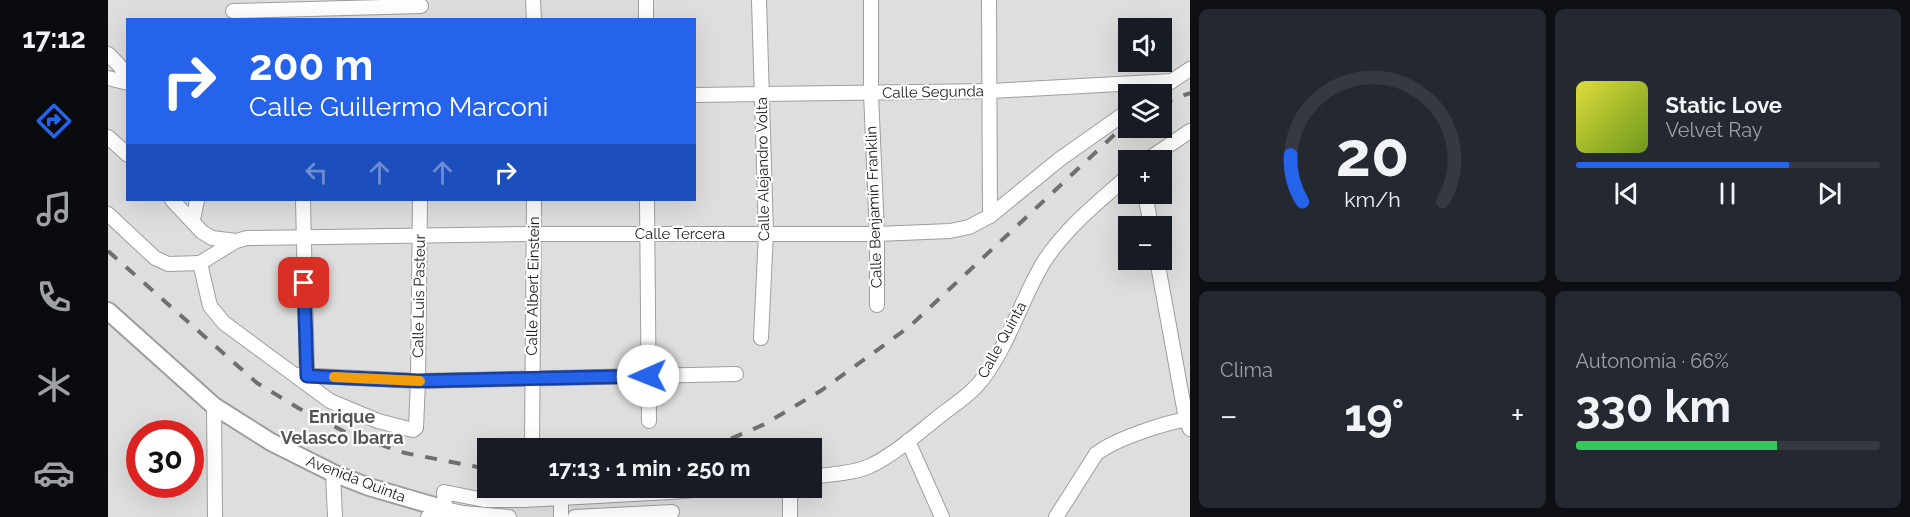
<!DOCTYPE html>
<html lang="es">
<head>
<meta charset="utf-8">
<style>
  :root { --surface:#171b24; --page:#242831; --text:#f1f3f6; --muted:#9ea1a6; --line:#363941; --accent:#2563eb }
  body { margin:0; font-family:Raleway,sans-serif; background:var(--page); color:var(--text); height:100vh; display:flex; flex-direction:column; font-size:22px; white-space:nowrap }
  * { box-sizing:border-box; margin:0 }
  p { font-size:20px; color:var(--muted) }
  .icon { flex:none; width:33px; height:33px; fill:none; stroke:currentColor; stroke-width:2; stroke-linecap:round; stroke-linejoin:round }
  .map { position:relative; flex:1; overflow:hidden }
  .side { display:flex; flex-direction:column; gap:9px; padding:9px; background:#0d0f14; width:720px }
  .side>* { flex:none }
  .guide { position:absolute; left:18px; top:18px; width:570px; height:183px; border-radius:0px; box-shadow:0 6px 24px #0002; background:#2563eb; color:#fff; overflow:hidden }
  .tools { position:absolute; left:1010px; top:18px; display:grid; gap:12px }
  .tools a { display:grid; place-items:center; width:54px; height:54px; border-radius:0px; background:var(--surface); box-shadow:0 6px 24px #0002; font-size:30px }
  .speed { position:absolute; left:18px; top:420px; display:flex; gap:12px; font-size:30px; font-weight:700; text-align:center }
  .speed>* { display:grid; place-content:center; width:78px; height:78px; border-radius:50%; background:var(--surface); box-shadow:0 6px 24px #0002; line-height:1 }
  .speed .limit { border:9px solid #d22; background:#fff; color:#111 }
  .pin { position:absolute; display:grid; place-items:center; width:51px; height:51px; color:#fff; margin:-26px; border-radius:12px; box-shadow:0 3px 9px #0006 }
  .me { position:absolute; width:66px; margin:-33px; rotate:269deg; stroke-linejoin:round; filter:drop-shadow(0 0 4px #0008) }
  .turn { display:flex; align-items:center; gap:21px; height:126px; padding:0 24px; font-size:27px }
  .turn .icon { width:78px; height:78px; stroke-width:2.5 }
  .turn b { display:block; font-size:42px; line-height:51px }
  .lanes { display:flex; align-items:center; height:57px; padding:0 24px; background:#0003; justify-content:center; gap:30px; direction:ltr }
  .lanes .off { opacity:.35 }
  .big { font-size:45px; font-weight:700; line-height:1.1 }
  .side .widget { flex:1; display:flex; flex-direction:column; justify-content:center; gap:9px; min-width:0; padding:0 21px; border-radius:9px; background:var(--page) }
  .side .dial { align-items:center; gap:0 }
  .dial svg { height:156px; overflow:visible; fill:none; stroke:var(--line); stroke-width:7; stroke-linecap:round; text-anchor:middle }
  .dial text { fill:var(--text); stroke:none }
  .song { display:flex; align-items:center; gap:18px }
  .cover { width:72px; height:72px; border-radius:9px; background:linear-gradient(135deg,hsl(60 70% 55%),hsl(80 70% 35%)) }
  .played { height:6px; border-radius:3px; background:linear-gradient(90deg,var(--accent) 70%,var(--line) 70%) }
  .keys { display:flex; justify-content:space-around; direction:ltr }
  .heat { display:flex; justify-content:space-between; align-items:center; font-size:33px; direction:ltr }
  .charge { height:9px; border-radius:4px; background:linear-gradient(90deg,#34c759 66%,var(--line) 0) }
  .side .tiles { flex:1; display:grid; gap:9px; grid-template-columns:repeat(2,1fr) }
  .trip { position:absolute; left:369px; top:438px; width:345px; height:60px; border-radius:0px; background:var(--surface); box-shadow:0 6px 24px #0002; font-weight:700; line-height:60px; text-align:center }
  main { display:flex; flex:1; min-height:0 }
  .dock { display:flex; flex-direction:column; width:108px; justify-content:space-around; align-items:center; background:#090b0e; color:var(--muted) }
  .dock .icon { width:42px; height:42px }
  .dock .on { color:var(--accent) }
  .dock b { font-size:27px; color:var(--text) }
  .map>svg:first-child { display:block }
  .residential { fill:#dfdede; fill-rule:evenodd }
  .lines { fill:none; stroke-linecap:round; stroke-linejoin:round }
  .minor-casing { stroke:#9e9e9e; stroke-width:16 }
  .tertiary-casing { stroke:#9e9e9e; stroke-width:20 }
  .minor { stroke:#fff; stroke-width:14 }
  .tertiary { stroke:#fff; stroke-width:16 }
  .rail { stroke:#6f6f6f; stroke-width:4; stroke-dasharray:12 12; stroke-linecap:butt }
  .route-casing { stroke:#184099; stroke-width:15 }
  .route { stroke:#2563eb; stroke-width:10 }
  .slow { stroke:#f59e0b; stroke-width:10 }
  .labels { text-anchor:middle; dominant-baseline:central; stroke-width:4.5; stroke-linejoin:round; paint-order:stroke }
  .street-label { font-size:15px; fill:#212121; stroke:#fff }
  .quarter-label { font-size:18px; font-weight:bold; fill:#545454; stroke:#fff }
</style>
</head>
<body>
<main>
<nav class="dock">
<b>17:12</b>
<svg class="icon on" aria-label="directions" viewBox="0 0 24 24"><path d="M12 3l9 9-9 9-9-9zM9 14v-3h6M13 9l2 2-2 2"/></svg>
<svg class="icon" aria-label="music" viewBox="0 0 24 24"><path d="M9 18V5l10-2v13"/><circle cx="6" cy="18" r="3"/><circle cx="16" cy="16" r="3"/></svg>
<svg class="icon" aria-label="phone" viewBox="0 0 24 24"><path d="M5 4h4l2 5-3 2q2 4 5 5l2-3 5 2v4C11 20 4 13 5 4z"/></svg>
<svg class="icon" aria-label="climate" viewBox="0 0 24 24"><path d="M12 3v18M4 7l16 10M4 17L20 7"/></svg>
<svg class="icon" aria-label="car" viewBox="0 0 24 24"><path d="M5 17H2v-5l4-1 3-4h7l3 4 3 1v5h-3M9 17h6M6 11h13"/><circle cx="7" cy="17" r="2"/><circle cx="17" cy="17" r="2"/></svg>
</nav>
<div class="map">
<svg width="1082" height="517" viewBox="0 0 1082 517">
  <rect width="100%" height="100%" fill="#f1ece8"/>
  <!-- residential -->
  <path class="residential" d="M0 0H1082V517H0ZM20 20H586V200H20ZM1020 28H1053V62H1020ZM1020 94H1053V128H1020ZM1020 160H1053V194H1020ZM1020 226H1053V260H1020ZM32 434H82V484H32ZM380 448H704V488H380Z"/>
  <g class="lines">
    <defs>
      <g id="minor">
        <polyline points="425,0 426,20"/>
        <polyline points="651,0 658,233 653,338"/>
        <polyline points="763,0 763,93 769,234 769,305"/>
        <polyline points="881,0 882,216"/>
        <polyline points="125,11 313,6"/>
        <polyline points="538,20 538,0"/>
        <polyline points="0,54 10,64 20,77"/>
        <polyline points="0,78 20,83"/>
        <polyline points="1044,94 1082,69"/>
        <polyline points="586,95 883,91 1064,81"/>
        <polyline points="0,137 20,155"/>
        <polyline points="1039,160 1082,131"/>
        <polyline points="1037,194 1043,226"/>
        <polyline points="64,200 94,232 104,238 128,241"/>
        <polyline points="195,200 199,376"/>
        <polyline points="539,200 541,421"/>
        <polyline points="0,214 47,258 60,264 92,263 102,306 116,323 222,401 270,421 305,430 308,428 310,381 312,200"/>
        <polyline points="85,220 89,200"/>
        <polyline points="1049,260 1078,419 1082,429"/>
        <polyline points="92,263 128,241 139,238 426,234 769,234 842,231 861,227 882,216 952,159 1020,111"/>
        <polyline points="187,375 310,381 628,374"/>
        <polyline points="106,406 107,517"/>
        <polyline points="800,441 834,517"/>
        <polyline points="424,445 426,200"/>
        <polyline points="225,473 227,517"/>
        <path d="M704 477C722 474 744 474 762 466 785 455 808 435 828 419 844 406 864 394 876 377 902 342 914 297 937 260 959 227 990 202 1020 176"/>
        <polyline points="682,488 682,517"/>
        <polyline points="453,498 453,517"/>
        <polyline points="337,509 336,492 376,500 416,500 562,492 610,488"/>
        <polyline points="337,509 355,513 401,517"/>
        <polyline points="320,517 337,509"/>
        <polyline points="467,517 564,512"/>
        <path d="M948 517 988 454C1007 439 1058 422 1082 419"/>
      </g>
      <polyline id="tertiary" points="0,311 106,406 163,442 225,473 261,487 337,509 337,517"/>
    </defs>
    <!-- minor casing -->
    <use href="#minor" class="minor-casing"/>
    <!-- tertiary casing -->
    <use href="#tertiary" class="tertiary-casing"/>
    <!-- minor -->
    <use href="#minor" class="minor"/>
    <!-- tertiary -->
    <use href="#tertiary" class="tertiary"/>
    <!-- rail -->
    <g class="rail">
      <polyline points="1053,104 1082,93"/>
      <polyline points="0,251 149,383 192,409 241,434 297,453 380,469"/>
      <polyline points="601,448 657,424 714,390 801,327 1020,122"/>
    </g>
  </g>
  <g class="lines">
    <defs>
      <polyline id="route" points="196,283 199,376 310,381 540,376"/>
    </defs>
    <!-- route casing -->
    <use href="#route" class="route-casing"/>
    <!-- route -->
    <use href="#route" class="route"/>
    <!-- slow -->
    <polyline class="slow" points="226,377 312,381"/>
  </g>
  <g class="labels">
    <!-- street labels -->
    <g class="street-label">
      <text transform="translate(825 92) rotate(-1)">Calle Segunda</text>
      <text transform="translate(655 169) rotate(-91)">Calle Alejandro Volta</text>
      <text transform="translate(766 207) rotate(-92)">Calle Benjamín Franklin</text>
      <text x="572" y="234">Calle Tercera</text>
      <text transform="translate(425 286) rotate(-89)">Calle Albert Einstein</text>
      <text transform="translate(311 296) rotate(-89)">Calle Luis Pasteur</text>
      <text transform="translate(894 340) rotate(-61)">Calle Quinta</text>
      <text transform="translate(248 479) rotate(21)">Avenida Quinta</text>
    </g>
    <!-- quarter labels -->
    <g class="quarter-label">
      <text x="234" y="416">Enrique<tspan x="234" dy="21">Velasco Ibarra</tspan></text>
    </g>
  </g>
</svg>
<div class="tools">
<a><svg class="icon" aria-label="sound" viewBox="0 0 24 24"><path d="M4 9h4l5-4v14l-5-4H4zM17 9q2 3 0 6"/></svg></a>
<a><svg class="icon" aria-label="layers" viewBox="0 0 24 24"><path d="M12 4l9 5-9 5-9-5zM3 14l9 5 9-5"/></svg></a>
<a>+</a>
<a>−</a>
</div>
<div class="speed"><div class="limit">30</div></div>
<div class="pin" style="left:196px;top:283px;background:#d93025"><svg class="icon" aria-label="arrive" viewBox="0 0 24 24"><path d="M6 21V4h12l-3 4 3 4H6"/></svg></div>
<svg class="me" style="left:540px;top:376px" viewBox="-20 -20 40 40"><circle r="19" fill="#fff"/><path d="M0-13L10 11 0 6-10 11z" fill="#2563eb"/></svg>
<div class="trip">17:13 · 1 min · 250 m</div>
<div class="guide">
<div class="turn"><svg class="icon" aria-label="right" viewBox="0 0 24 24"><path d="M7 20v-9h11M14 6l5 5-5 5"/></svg><div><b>200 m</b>Calle Guillermo Marconi</div></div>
<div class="lanes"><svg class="icon off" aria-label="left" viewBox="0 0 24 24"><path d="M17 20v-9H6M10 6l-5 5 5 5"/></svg><svg class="icon off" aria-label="ahead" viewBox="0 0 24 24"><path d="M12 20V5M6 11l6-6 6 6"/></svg><svg class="icon off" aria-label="ahead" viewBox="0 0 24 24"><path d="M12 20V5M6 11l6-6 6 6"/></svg><svg class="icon" aria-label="right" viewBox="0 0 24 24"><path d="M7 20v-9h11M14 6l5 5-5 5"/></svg></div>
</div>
</div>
<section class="side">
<div class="tiles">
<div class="widget dial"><svg viewBox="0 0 100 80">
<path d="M14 69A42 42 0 1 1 86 69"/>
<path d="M14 69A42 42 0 0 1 8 45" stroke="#2563eb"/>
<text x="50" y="56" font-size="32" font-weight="700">20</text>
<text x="50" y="72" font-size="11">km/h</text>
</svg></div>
<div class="widget">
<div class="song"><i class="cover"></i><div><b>Static Love</b><p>Velvet Ray</p></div></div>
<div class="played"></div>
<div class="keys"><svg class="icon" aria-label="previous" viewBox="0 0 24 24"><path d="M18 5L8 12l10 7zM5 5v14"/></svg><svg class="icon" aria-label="pause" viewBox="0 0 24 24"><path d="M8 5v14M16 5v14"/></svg><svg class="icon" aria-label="next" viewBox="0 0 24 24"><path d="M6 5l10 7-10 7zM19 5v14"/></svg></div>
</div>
<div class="widget"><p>Clima</p>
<div class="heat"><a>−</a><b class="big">19°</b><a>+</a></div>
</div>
<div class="widget"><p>Autonomía · 66%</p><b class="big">330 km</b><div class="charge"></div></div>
</div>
</section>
</main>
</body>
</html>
